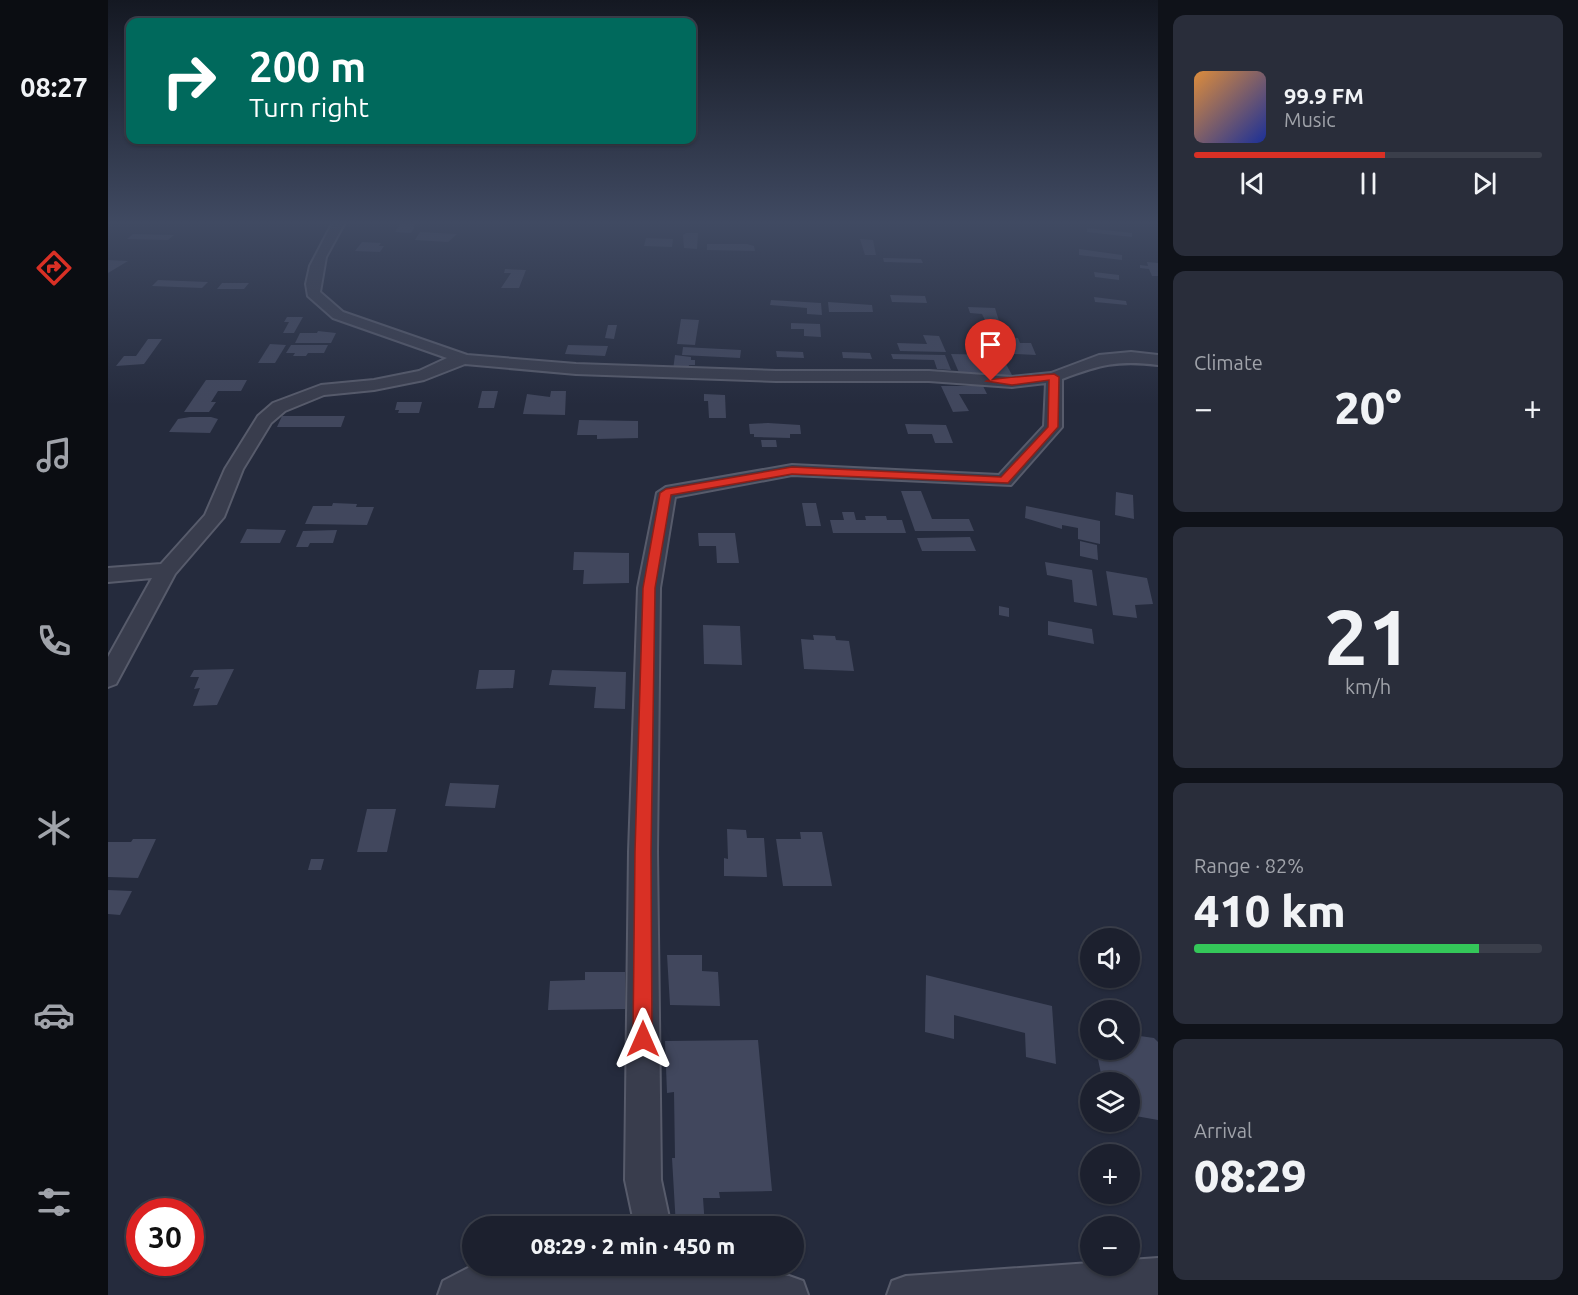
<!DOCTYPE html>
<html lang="en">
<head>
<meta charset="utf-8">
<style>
  :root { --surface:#1c202e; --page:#292d3a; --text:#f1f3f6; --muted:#a0a3aa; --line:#3a3e4a; --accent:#d93025 }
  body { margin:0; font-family:Ubuntu,sans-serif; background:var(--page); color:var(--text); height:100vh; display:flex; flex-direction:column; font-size:22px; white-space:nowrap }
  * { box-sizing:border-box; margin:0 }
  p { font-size:20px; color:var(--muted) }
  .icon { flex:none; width:33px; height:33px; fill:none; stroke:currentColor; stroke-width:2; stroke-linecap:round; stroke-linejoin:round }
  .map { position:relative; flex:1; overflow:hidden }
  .panel { display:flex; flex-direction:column; gap:15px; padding:15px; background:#0f1219; width:420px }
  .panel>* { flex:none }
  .banner { position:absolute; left:18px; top:18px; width:570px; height:126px; border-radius:12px; box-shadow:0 2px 4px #0004,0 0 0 2px var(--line); background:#00695c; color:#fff; overflow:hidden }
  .tools { position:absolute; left:972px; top:928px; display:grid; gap:12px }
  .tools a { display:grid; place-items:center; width:60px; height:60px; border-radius:50%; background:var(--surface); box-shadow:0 2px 4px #0004,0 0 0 2px var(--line); font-size:30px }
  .speed { position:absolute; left:18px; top:1198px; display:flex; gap:12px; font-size:30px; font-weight:700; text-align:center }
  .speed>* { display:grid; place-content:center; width:78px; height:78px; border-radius:50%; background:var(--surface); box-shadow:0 2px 4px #0004,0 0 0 2px var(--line); line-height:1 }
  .speed .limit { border:9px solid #d22; background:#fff; color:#111 }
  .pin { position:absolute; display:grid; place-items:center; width:51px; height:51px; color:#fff; margin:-62px -26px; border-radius:50% 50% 50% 0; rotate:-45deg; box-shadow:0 0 6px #0007 }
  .pin .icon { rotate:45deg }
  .me { position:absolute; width:66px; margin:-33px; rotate:0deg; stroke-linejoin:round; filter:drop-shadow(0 0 4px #0008) }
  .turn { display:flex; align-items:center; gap:21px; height:126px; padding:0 24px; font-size:27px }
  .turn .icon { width:78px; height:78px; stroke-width:2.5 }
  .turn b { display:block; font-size:42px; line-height:51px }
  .big { font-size:45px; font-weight:800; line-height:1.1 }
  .panel .widget { flex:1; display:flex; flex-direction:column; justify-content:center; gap:9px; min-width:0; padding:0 21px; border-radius:12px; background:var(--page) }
  .panel .dial { align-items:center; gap:0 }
  .dial b { font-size:78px; line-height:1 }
  .song { display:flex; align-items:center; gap:18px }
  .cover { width:72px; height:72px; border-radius:9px; background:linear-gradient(135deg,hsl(30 70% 55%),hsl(230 70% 35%)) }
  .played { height:6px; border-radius:3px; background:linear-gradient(90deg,var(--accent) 55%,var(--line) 55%) }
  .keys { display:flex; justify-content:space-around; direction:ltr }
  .heat { display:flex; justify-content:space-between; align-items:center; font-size:33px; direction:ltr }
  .charge { height:9px; border-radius:4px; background:linear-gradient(90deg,#34c759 82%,var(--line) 0) }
  .trip { position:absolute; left:354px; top:1216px; width:342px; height:60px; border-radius:30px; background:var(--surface); box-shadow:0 2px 4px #0004,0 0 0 2px var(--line); font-weight:800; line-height:60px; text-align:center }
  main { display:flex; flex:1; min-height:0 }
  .tab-bar { display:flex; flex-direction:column; width:108px; justify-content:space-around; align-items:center; background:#0b0d12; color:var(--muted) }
  .tab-bar .icon { width:42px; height:42px }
  .tab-bar .on { color:var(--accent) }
  .tab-bar b { font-size:27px; color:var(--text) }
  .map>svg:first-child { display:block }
  .building { fill:#41475d }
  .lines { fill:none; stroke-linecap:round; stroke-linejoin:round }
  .street-casing { stroke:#575b6b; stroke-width:4 }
  .street { fill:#393d4d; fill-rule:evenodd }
  .route { fill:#d93025; stroke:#8d1f18; stroke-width:1.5 }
</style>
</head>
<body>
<main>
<nav class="tab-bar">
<b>08:27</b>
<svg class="icon on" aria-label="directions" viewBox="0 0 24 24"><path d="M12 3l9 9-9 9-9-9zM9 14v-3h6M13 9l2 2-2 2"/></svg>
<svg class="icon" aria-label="music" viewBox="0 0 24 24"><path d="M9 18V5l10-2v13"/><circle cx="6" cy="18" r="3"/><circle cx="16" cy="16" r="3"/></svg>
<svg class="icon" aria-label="phone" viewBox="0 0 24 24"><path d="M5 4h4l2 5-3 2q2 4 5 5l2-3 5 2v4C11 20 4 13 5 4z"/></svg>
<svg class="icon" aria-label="climate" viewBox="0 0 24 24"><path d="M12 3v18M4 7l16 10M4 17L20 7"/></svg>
<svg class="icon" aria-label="car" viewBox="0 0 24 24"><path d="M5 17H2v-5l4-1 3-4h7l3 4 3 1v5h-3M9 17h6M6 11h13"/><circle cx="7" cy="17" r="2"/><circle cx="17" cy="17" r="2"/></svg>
<svg class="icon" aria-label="filters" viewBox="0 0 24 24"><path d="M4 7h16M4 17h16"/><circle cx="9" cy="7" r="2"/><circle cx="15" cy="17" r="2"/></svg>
</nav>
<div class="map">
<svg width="1050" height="1295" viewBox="0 0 1050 1295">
  <rect width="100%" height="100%" fill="#252b3d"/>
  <!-- building -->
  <g class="building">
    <polygon points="292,224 308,224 303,233 287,232"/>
    <polygon points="979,228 1024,233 1024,237 979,232"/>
    <polygon points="312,232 349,234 340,242 307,240"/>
    <polygon points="578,233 590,233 589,249 576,248 575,235"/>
    <polygon points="25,234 66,235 60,240 19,239"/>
    <polygon points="538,238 565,239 564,247 536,246"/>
    <polygon points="752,239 765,240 768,255 757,255"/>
    <polygon points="254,242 273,243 271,246 276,246 272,252 247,251"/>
    <polygon points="599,244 639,244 646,246 647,251 599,250"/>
    <polygon points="971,249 1014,255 1014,260 971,255"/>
    <polygon points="775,258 813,259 815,263 776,262"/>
    <polygon points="0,260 20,261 0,273"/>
    <polygon points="1039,262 1050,263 1050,276 1044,276 1041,269 1032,268 1032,265 1040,266"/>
    <polygon points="397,269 418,270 411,288 393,288 403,273 396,273"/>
    <polygon points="986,272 1011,275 1011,280 987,277"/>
    <polygon points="50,280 100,282 94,288 44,286"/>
    <polygon points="114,283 141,283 136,289 109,289"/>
    <polygon points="782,295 817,296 819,303 784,302"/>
    <polygon points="986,297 1018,301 1019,305 987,302"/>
    <polygon points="663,300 713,303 714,315 699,314 699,308 662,305"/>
    <polygon points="720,302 764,305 765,312 721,312"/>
    <polygon points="860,307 887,308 891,321 877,320 874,314 862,313"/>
    <polygon points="179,317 195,317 186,333 175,333 181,322 176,322"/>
    <polygon points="573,319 591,320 587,345 569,344"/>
    <polygon points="683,323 712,324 713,337 696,336 696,329 683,329"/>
    <polygon points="500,325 509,325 506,339 497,338"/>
    <polygon points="210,331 228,333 223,343 187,343 192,333 209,333"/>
    <polygon points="815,335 831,336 838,352 792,351 789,343 819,344"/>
    <polygon points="899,337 910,338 912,343 923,343 928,355 906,354"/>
    <polygon points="40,339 54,339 36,364 8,366 16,356 28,356"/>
    <polygon points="162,344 178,345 167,363 150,363"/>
    <polygon points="183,345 220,345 216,353 200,353 198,356 185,356 187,353 178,353"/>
    <polygon points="460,345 500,346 497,356 457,354"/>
    <polygon points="575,347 633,350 632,358 574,355"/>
    <polygon points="668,351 695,352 696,358 669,357"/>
    <polygon points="734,352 762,353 764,359 735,358"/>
    <polygon points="783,354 837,355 843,370 829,369 826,360 785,359"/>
    <polygon points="843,354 893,355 904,375 852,375"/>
    <polygon points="567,355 583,357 583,360 587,360 587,365 581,365 580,371 565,370"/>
    <polygon points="98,380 139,380 133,391 110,391 103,402 108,402 101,412 76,412"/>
    <polygon points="833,386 875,386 879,394 851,394 861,411 845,412"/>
    <polygon points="374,391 390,391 386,408 370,408"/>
    <polygon points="443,391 458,391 457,415 415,414 419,394 442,397"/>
    <polygon points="596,394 617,395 618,418 601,418 600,401 596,401"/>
    <polygon points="289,402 314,402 311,413 290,413 291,410 287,410"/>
    <polygon points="174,416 237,416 233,427 169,427"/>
    <polygon points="82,417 103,417 110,419 102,433 61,432 70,419"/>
    <polygon points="471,420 530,421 530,438 489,439 489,435 469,435"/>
    <polygon points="660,423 692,425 693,434 682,434 682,438 646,437 646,434 642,434 641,424"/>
    <polygon points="797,424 838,425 845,443 827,443 824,434 800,434"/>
    <polygon points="653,440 668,440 669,447 654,447"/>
    <polygon points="793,491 813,491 824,519 861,519 866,531 807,531"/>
    <polygon points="1008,492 1025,495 1026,519 1007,515"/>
    <polygon points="225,503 249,504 248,507 266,507 259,525 197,524 205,506 224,506"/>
    <polygon points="694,503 708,503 713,526 698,526"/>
    <polygon points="918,506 992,521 992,544 970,539 970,528 954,525 954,529 917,518"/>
    <polygon points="734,512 746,512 748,520 758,520 757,516 778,516 779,520 794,520 798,533 725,533 722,520 736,520"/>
    <polygon points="139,529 178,530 172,543 132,543"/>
    <polygon points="229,530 225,543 202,543 200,547 188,547 195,531"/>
    <polygon points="590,533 627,533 631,563 609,563 608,546 591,546"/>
    <polygon points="862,537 868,551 814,551 809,538"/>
    <polygon points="972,541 989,545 990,560 972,556"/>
    <polygon points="466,552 521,553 521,583 475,584 476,570 465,570"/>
    <polygon points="937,562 984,570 989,606 966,602 964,580 939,575"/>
    <polygon points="998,571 1039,578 1045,604 1027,605 1029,618 1005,615"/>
    <polygon points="891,606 901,608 901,617 891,615"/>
    <polygon points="940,621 984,629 986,644 940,635"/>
    <polygon points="595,625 632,626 634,665 596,664"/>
    <polygon points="705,635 727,636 728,640 741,641 746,671 696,669 693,639 706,640"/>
    <polygon points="126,669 109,705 85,706 92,688 86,689 91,677 82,677 86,670"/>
    <polygon points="371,670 407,670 405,688 368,689"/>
    <polygon points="444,670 518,672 517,709 486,708 488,687 441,685"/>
    <polygon points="342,783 391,785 387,808 337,806"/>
    <polygon points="259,809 288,809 279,852 249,852"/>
    <polygon points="619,829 638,830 639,838 656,838 659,877 616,876 616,858 620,859"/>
    <polygon points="692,832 714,832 724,886 675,886 668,839 693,839"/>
    <polygon points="25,839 48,839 30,878 0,877 0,842 23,842"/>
    <polygon points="203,859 216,859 213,870 200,870"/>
    <polygon points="0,890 24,891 12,915 0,914"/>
    <polygon points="559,955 594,955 594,971 610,972 612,1006 562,1005"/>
    <polygon points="477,972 517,972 517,1009 440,1010 442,981 477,980"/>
    <polygon points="818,975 944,1006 948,1064 918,1057 917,1033 846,1015 846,1039 817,1032"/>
    <polygon points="1025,1035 1046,1038 1050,1042 1050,1120 1022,1115 1022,1083 995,1083 988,1050 1022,1050 1022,1039 1026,1040"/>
    <polygon points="650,1040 664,1191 611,1192 612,1198 595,1198 597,1227 568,1227 564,1158 567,1158 566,1092 559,1093 557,1041"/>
  </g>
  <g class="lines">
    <defs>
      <g id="street">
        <path d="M224 224H236L218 257 212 292 235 312 359 355 468 364 668 371H821L904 377 943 373 991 355 1023 352 1050 355V365C1009 360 992 365 954 379V427L903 485 684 475 567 497 552 588 549 852 553 1180 563 1227H527L517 1180 521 852 530 588 549 493 558 487 684 465 891 475 936 426 938 383 904 387 821 381H668L468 374 357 364 316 380 266 390 216 395 177 411 163 423 135 469 116 517 67 574 8 684 0 687V657L44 578 0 582V568L53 564 97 515 117 469 150 416 165 403 213 385 266 380 311 371 339 358 225 318 200 296 198 284 202 266Z"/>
        <polygon points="1050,1258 1050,1295 779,1295 784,1281 798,1276 982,1263 982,1266 1022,1266 1022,1260"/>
        <polygon points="541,1266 594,1266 599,1269 681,1276 695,1281 700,1295 330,1295 335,1281 360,1268 542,1269"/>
      </g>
    </defs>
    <!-- street casing -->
    <use href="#street" class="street-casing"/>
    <!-- street -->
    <use href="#street" class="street"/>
  </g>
  <!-- sky -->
  <linearGradient id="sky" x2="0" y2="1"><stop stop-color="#141822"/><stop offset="0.55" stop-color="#404a62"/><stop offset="1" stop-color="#404a62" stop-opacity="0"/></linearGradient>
  <rect width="1050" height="405" fill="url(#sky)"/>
  <!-- route -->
  <path class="route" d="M946 374 951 377 950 427 900 483 684 474 563 495 547 588 543 852 544 1039 542 1046 535 1049 528 1046 525 1039 527 852 535 588 552 493 558 489 684 467 893 477 940 427 941 380 904 385 878 381C882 378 935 375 946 374Z"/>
</svg>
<div class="tools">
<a><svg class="icon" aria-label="sound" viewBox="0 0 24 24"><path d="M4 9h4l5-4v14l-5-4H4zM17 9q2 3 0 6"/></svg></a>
<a><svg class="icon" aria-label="search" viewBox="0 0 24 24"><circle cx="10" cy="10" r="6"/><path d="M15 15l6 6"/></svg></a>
<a><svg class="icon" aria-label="layers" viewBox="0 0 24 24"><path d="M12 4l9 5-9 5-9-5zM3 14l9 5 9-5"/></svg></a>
<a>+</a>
<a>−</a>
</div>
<div class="speed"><div class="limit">30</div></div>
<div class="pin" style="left:883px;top:381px;background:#d93025"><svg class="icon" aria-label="arrive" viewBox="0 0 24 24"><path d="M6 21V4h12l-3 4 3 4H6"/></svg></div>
<svg class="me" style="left:535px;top:1039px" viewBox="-20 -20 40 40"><path d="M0-17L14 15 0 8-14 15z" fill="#d93025" stroke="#fff" stroke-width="4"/></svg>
<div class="trip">08:29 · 2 min · 450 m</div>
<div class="banner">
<div class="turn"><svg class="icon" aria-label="right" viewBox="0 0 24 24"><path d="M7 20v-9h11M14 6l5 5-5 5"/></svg><div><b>200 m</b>Turn right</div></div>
</div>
</div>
<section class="panel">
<div class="widget">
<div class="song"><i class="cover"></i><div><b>99.9 FM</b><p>Music</p></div></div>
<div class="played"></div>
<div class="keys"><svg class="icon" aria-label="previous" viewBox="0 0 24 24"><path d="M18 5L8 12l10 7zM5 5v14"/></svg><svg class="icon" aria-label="pause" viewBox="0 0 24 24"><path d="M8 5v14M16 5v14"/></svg><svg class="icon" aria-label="next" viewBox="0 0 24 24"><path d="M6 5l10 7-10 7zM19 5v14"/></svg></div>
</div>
<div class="widget"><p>Climate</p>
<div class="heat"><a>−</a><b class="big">20°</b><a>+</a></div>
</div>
<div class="widget dial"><b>21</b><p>km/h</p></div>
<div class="widget"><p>Range · 82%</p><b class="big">410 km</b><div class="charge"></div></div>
<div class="widget"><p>Arrival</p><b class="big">08:29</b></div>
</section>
</main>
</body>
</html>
